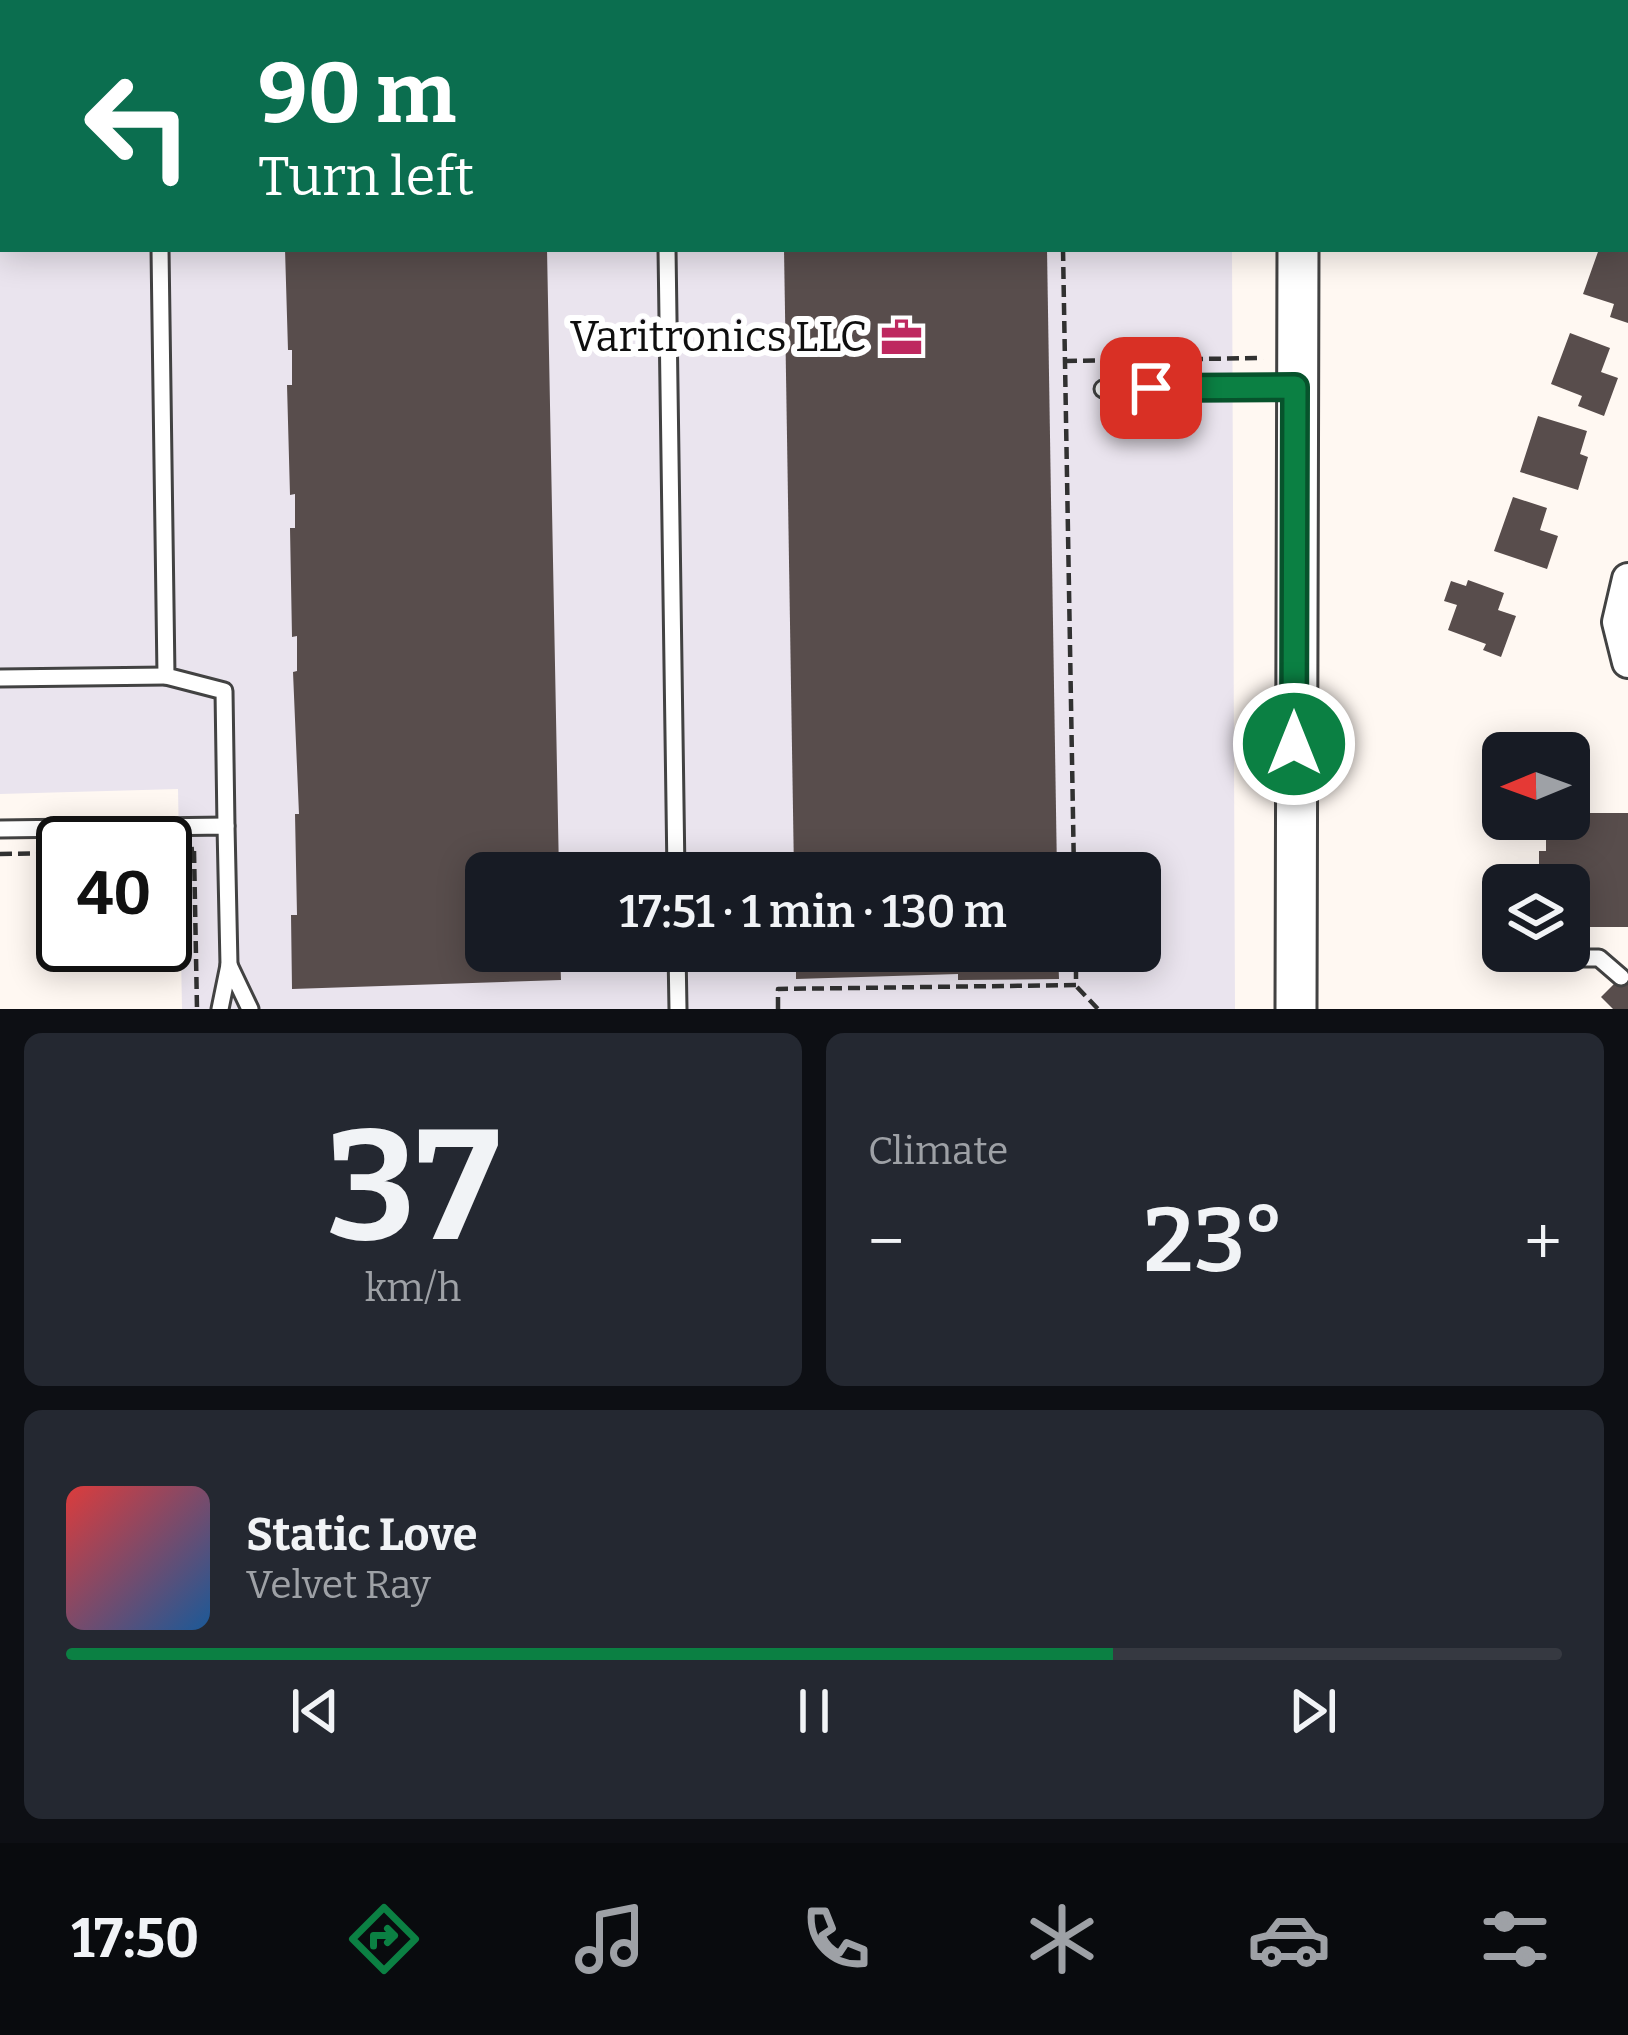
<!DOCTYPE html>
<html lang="en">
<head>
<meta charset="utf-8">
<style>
  :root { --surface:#171b24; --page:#242831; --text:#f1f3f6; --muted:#9ea1a6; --line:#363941; --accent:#0b8043 }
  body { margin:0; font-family:Bitter,serif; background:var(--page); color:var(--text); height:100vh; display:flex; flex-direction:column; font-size:45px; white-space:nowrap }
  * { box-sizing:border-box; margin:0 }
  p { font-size:39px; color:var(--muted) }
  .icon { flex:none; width:66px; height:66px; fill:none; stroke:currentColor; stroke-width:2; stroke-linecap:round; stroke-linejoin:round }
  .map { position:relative; height:1009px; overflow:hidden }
  .panel { display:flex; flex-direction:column; gap:24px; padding:24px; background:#0d0f14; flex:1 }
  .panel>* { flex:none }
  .top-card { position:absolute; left:0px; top:0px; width:1629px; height:252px; box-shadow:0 6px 30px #0003; background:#0b6e4f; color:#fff; overflow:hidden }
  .needle { width:78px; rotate:269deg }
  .tools { position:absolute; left:1482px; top:732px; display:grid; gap:24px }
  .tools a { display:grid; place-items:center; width:108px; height:108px; border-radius:18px; background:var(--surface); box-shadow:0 6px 30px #0003; font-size:60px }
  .speed { position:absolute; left:36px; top:816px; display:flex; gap:24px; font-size:60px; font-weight:700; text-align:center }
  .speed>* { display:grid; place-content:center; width:156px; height:156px; border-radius:50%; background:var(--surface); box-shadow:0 6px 30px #0003; line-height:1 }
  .speed .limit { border:6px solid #111; border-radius:18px; background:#fff; color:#111 }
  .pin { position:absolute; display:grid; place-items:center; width:102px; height:102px; color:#fff; margin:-51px; border-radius:24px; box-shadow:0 6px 18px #0006 }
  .me { position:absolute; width:132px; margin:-66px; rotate:0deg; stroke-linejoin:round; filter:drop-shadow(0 0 9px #0008) }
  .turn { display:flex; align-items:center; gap:42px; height:252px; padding:0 60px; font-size:54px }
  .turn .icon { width:156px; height:156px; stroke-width:2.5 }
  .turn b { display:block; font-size:84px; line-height:102px }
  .big { font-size:90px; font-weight:600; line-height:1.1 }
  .panel .tile { flex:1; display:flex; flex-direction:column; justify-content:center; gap:18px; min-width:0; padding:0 42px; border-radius:18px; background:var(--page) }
  .panel .dial { align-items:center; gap:0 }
  .dial b { font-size:156px; line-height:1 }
  .song { display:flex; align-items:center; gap:36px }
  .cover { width:144px; height:144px; border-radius:18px; background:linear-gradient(135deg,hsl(0 70% 55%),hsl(210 70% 35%)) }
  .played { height:12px; border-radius:6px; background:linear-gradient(90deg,var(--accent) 70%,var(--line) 70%) }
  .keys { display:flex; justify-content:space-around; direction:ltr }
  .heat { display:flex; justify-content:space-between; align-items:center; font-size:66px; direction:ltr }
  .panel .tiles { flex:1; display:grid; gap:24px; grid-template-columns:1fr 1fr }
  .tile:last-child { grid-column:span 2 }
  .trip { position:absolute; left:465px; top:852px; width:696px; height:120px; border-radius:18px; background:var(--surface); box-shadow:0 6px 30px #0003; font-weight:600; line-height:120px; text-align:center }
  .tabs { display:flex; height:192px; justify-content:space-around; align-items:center; background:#090b0e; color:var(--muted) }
  .tabs .icon { width:84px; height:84px }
  .tabs .selected { color:var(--accent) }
  .tabs b { font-size:54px; color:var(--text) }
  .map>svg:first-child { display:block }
  .industrial { fill:#eae4ee; fill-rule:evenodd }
  .building { fill:#584d4c }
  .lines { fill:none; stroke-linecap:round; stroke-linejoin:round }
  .service-casing { stroke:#424242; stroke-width:21 }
  .minor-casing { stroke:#424242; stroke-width:36 }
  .tertiary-casing { stroke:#424242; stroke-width:45 }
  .path { stroke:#313131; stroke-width:4.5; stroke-dasharray:12 6; stroke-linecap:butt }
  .service { stroke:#fff; stroke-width:15 }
  .minor { stroke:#fff; stroke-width:30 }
  .tertiary { stroke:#fff; stroke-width:39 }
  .route-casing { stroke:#07532c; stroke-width:30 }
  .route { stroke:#0b8043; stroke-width:21 }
  .labels { text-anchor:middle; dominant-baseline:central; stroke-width:12; stroke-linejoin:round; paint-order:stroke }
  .poi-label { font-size:42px; fill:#0f0f0f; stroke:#fff; text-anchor:end }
</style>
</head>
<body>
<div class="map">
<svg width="1628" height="1009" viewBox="0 0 1628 1009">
  <rect width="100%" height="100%" fill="#fff8f2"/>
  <!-- industrial -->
  <path class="industrial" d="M0 0H1231L3 3V249H1232L1235 1009H182L178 789 0 794ZM486 873H1140V951H486Z"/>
  <!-- building -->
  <g class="building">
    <polygon points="285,249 547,249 559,873 486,873 486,951 560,951 561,980 292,989 291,915 297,915 295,814 299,814 293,672 297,671 297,636 292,637 290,528 295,528 295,494 290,495 287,385 292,385 292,350 288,350"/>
    <polygon points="784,249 1047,249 1057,873 794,873"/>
    <polygon points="1599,249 1628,251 1628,323 1610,317 1614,304 1583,294"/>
    <polygon points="1570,333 1610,348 1601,372 1618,378 1604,416 1578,406 1582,396 1551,384"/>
    <polygon points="1538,416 1587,431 1580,454 1588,457 1578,490 1520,472"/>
    <polygon points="1513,497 1547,508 1540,530 1558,536 1547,569 1494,551"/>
    <polygon points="1468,580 1504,593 1498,610 1516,616 1501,657 1483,650 1486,644 1448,630 1457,605 1444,601 1451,581 1466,586"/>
    <polygon points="1569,813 1628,813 1628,927 1569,927 1569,885 1539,885 1539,851 1546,851 1546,819 1569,819"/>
    <polygon points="796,951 1058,951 1059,979 958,980 958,974 796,979"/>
    <polygon points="1628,970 1628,1009 1613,1009 1601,997"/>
  </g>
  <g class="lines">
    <defs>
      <g id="service">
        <polyline points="156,0 156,3"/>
        <polyline points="663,0 663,3"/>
        <polyline points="160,249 166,676 224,691 226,826"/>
        <polyline points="667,249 676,873"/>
        <polyline points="1103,389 1295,387"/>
        <polyline points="0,678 166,676"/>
        <polyline points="0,829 226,826 229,965"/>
        <polyline points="677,951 678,1009"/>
        <polyline points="1569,958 1599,958 1621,977"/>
        <polyline points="220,1009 229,965 250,1009"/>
      </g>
      <g id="minor">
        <polyline points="1626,35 1628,34"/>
        <polyline points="1628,579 1618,622 1628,662"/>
      </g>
      <g id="tertiary">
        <polyline points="1302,0 1302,3"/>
        <polyline points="1296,1009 1298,249"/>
      </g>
    </defs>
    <!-- service casing -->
    <use href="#service" class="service-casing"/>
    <!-- minor casing -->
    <use href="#minor" class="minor-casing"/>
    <!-- tertiary casing -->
    <use href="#tertiary" class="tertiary-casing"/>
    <!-- path -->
    <g class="path">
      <polyline points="1059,0 1059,3"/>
      <polyline points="1063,249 1074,873"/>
      <polyline points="1065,361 1263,358"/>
      <polyline points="165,851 194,849"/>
      <polyline points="194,851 197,1009"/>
      <polyline points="0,854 63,853"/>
      <polyline points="1077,987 1098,1009"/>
      <polyline points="778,1009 778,989 1076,985 1076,951"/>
    </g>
    <!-- service -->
    <use href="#service" class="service"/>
    <!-- minor -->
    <use href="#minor" class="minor"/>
    <!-- tertiary -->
    <use href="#tertiary" class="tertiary"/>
  </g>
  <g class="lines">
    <defs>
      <polyline id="route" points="1151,388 1295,387 1294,744"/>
    </defs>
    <!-- route casing -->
    <use href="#route" class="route-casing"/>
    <!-- route -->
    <use href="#route" class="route"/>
  </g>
  <!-- icons -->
  <defs>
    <symbol id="office-bare" viewBox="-9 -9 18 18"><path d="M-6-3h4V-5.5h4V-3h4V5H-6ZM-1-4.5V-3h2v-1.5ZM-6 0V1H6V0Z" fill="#be285f" stroke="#fff" stroke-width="2.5" paint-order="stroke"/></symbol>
  </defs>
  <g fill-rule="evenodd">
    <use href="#office-bare" x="872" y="308" width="59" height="59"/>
  </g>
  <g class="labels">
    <!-- poi labels -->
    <g class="poi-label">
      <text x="867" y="337">Varitronics LLC</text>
    </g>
  </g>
</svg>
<div class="tools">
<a><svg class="needle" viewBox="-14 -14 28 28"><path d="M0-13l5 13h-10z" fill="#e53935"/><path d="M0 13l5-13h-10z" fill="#9ea1a6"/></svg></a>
<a><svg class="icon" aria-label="layers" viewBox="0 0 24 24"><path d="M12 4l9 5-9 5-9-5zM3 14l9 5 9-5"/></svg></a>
</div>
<div class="speed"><div class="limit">40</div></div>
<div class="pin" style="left:1151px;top:388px;background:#d93025"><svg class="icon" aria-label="arrive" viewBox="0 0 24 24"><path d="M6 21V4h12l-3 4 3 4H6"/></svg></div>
<svg class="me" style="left:1294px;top:744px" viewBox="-20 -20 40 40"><circle r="17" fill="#0b8043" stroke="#fff" stroke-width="3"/><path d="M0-11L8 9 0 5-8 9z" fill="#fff"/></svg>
<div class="trip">17:51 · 1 min · 130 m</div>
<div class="top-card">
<div class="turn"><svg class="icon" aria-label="left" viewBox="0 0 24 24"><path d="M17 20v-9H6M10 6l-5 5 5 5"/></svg><div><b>90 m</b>Turn left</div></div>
</div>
</div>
<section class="panel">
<div class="tiles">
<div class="tile dial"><b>37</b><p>km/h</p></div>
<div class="tile"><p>Climate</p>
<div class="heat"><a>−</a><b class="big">23°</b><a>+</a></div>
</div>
<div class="tile">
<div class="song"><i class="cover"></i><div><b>Static Love</b><p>Velvet Ray</p></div></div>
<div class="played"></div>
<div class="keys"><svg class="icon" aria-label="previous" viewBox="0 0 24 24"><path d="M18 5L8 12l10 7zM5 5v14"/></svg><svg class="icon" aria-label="pause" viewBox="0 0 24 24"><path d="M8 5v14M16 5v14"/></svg><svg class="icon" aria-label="next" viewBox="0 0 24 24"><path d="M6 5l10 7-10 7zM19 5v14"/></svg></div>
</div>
</div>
</section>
<nav class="tabs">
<b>17:50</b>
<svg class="icon selected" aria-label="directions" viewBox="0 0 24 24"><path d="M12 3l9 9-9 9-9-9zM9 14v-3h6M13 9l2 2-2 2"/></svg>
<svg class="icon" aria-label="music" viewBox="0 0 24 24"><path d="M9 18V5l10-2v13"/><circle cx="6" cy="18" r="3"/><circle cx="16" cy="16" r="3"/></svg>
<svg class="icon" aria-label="phone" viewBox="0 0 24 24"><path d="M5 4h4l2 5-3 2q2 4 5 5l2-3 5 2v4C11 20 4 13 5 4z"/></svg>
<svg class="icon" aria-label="climate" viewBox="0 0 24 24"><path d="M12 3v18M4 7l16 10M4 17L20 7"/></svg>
<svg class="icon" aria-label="car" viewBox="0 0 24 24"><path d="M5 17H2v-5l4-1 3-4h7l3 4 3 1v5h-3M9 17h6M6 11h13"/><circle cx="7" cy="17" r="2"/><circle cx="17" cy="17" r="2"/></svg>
<svg class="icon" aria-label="filters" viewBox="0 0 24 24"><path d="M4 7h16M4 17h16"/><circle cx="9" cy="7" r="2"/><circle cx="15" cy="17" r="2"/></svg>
</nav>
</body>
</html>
